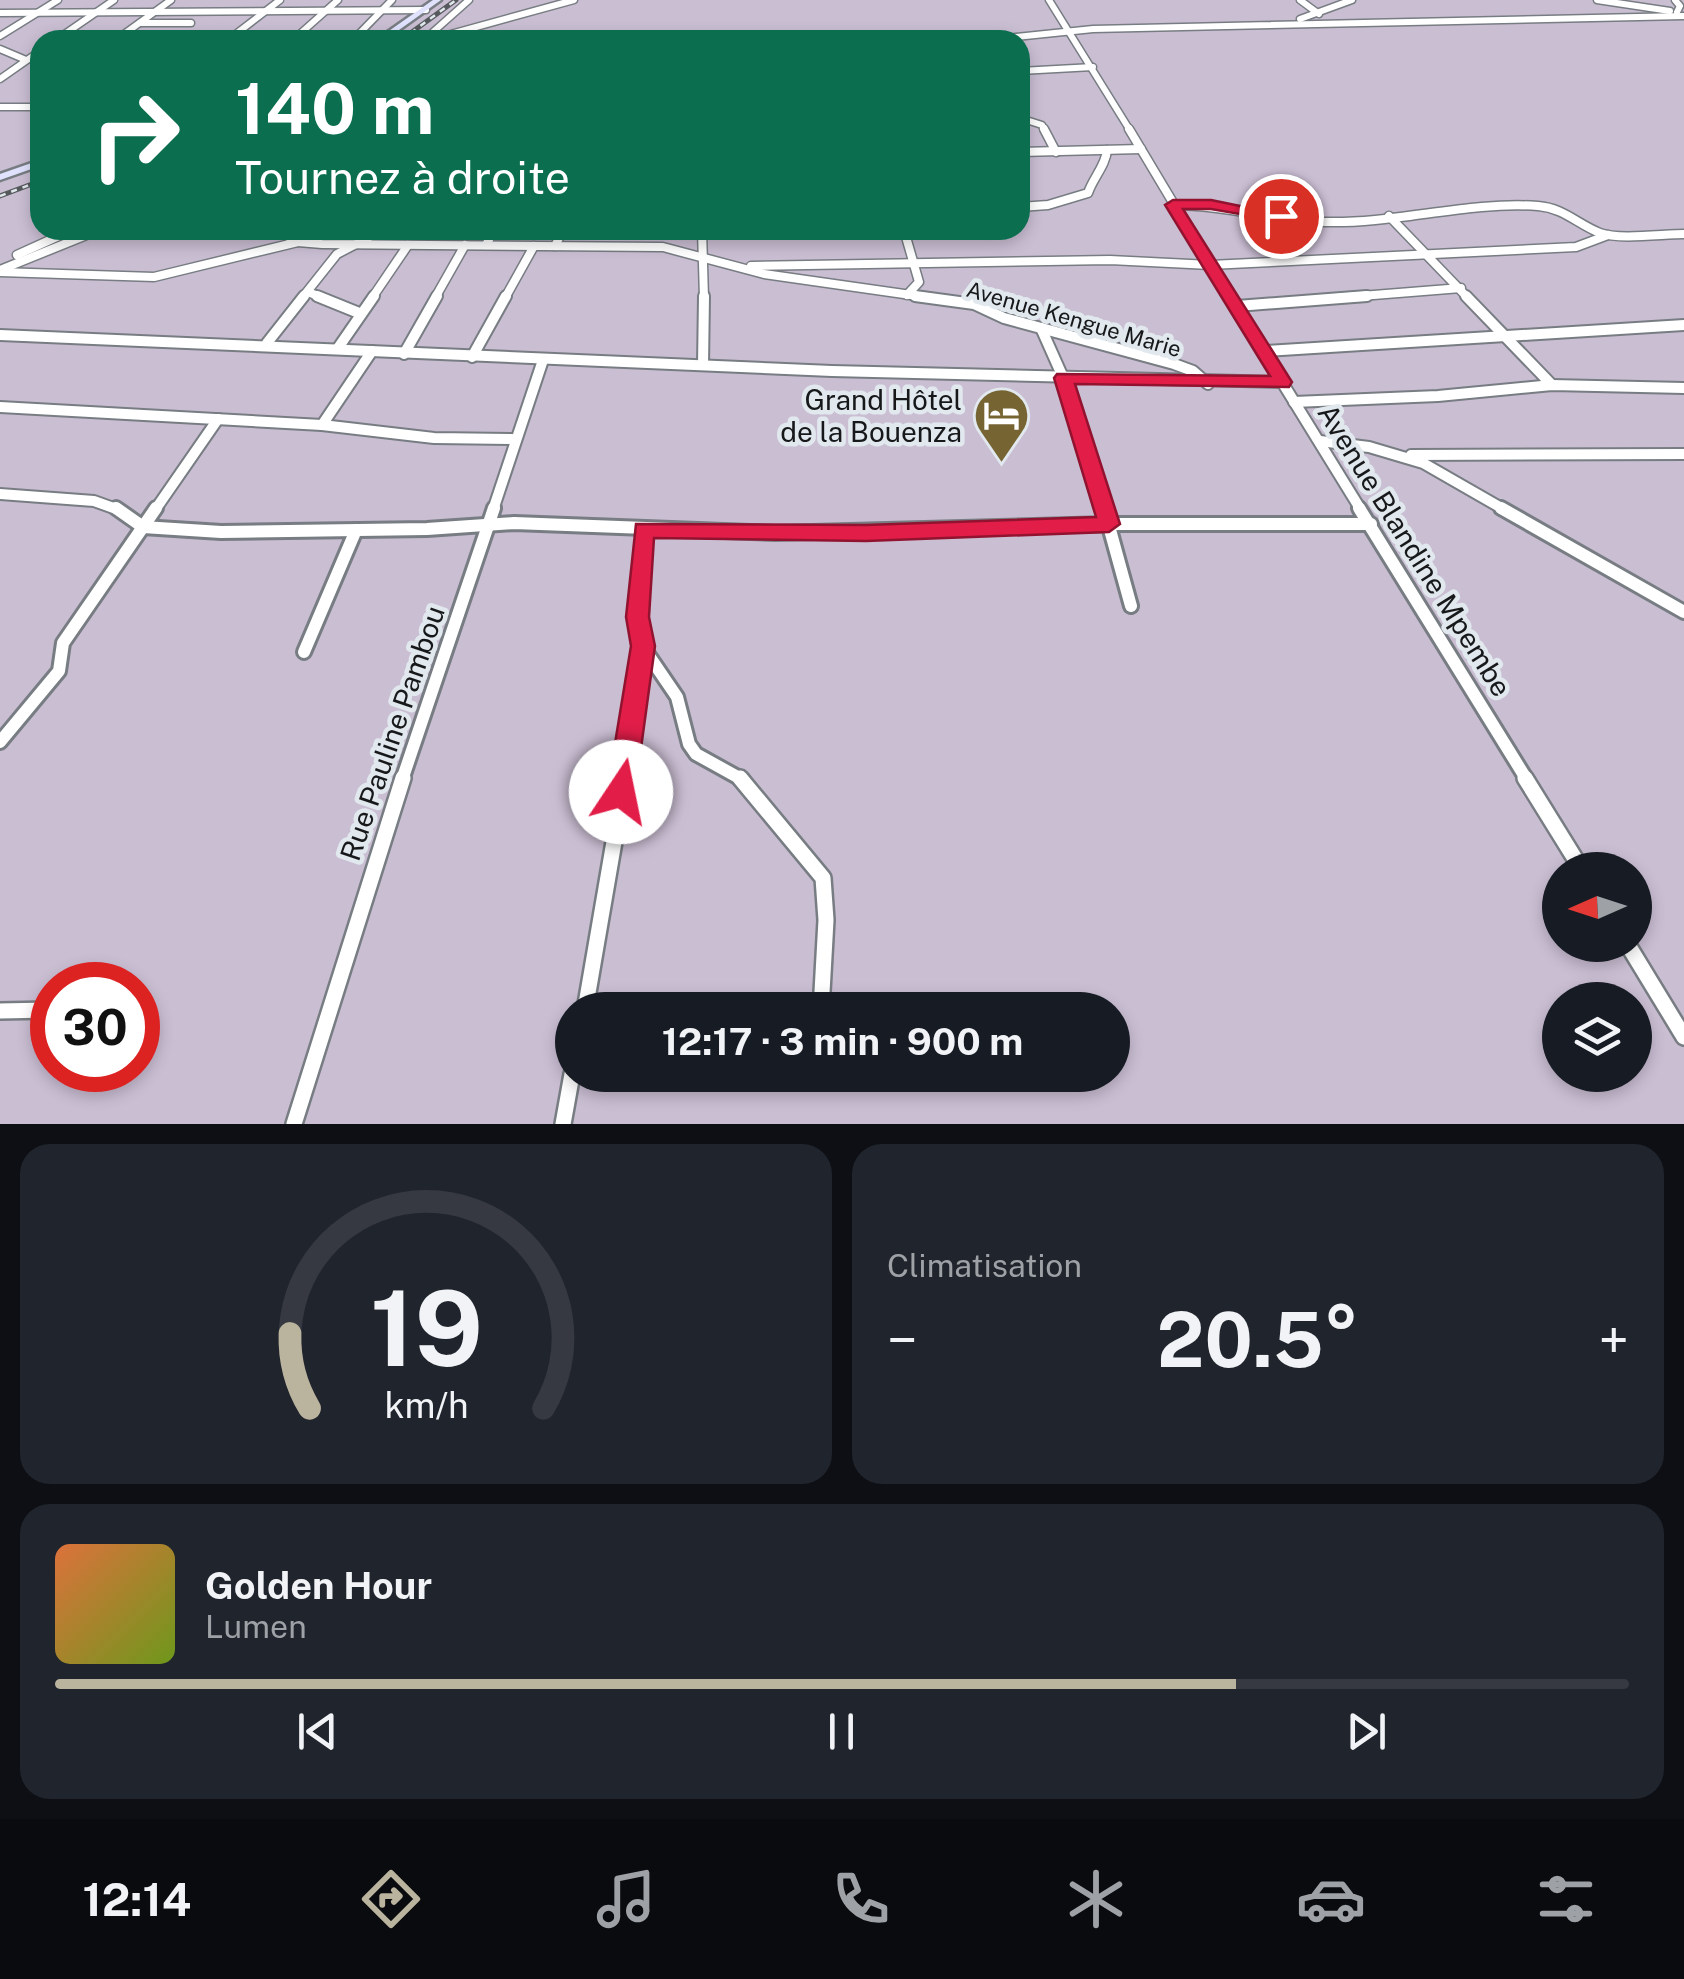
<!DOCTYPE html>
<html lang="fr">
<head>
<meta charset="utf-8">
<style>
  :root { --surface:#171b24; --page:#20242c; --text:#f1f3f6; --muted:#9ea1a6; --line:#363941; --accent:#bab39e }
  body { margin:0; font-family:"Public Sans",sans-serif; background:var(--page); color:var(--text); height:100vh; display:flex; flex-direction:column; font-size:38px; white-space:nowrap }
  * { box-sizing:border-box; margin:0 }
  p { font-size:32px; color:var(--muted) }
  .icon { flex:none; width:55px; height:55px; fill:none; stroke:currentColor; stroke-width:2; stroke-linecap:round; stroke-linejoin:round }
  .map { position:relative; height:1124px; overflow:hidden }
  .panel { display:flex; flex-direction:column; gap:20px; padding:20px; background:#0d0f14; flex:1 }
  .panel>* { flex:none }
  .guide { position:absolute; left:30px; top:30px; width:1000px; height:210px; border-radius:30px; box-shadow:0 5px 15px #0003; background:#0b6e4f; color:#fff; overflow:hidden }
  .needle { width:65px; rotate:267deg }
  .fabs { position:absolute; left:1542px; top:852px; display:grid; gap:20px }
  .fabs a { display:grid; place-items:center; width:110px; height:110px; border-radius:50%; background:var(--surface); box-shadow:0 5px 15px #0003; font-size:50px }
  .speed { position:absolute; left:30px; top:962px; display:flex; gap:20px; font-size:50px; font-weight:700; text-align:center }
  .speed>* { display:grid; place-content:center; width:130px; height:130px; border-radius:50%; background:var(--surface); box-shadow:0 5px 15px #0003; line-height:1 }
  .speed .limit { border:15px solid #d22; background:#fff; color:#111 }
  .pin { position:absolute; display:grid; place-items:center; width:85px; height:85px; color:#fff; margin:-42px; border:5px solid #fff; border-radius:50%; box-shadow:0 2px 10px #0007 }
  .me { position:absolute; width:110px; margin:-55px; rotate:11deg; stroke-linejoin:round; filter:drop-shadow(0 0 8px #0008) }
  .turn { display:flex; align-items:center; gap:35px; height:210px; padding:0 40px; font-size:45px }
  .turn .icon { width:130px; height:130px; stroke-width:2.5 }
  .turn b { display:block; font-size:70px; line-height:85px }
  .big { font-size:75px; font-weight:700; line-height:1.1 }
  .panel .tile { flex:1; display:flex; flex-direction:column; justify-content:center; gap:15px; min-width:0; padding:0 35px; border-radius:30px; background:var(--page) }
  .panel .dial { align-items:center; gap:0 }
  .dial svg { height:260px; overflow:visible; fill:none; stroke:var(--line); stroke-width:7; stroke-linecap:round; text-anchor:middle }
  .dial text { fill:var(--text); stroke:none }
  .song { display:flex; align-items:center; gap:30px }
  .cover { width:120px; height:120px; border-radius:15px; background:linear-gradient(135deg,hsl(20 70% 55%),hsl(80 70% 35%)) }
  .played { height:10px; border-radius:5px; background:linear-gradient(90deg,var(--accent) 75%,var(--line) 75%) }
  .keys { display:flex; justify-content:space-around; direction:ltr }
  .heat { display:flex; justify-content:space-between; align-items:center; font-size:55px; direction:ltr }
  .panel .tiles { flex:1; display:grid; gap:20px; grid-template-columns:1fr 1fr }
  .tile:last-child { grid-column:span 2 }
  .trip { position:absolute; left:555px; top:992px; width:575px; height:100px; border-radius:50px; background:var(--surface); box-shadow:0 5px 15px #0003; font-weight:700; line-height:100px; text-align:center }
  .menu { display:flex; height:160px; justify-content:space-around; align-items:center; background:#090b0e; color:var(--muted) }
  .menu .icon { width:70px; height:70px }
  .menu .active { color:var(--accent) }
  .menu b { font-size:45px; color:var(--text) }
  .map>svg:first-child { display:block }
  .green { fill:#cabed3; fill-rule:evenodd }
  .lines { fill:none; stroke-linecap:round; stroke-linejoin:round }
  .street-far4-casing { stroke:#777d82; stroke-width:9 }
  .street-far3-casing { stroke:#777d82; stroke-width:11 }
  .street-far2-casing { stroke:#777d82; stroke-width:14 }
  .street-far1-casing { stroke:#777d82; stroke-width:18 }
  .street-casing { stroke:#777d82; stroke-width:20 }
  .secondary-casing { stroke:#777d82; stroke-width:5 }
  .street-far4 { stroke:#fff; stroke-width:6 }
  .street-far3 { stroke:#fff; stroke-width:8 }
  .street-far2 { stroke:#fff; stroke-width:10 }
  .street-far1 { stroke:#fff; stroke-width:12 }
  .street { stroke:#fff; stroke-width:15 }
  .secondary { fill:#e1e2fe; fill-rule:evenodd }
  .rail-casing { stroke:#575a5d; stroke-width:5 }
  .rail { stroke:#e1e8ee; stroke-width:2.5; stroke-dasharray:6; stroke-linecap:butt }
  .route { fill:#e11d48; stroke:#92132f; stroke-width:2.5 }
  .labels { text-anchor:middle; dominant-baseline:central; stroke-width:9; stroke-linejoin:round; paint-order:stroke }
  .far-street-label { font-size:22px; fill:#16181a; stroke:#e1e8ee }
  .poi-label { font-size:28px; fill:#16181a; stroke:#e1e8ee; text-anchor:end }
  .street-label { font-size:28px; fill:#16181a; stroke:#e1e8ee }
</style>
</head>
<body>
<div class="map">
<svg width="1684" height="1124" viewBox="0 0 1684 1124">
  <rect width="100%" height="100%" fill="#e1e8ee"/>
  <!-- green -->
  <path class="green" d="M0 0H1684V1124H0ZM40 40H1020V230H40ZM1560 870H1635V945H1560ZM52 985H138V1070H52ZM1560 1000H1635V1075H1560ZM572 1010H1112V1075H572Z"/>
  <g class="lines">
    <defs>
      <g id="street-far4">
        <polyline points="1049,0 1131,132"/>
        <polyline points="1300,0 1319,14"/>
        <polyline points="1597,0 1670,11"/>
        <polyline points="1675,0 1680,6 1677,12"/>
        <polyline points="0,13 426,10"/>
        <polyline points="1300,19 1352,0"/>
        <polyline points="140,23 191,23"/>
        <polyline points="0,36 58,0"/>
        <polyline points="120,37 171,0"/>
        <polyline points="120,38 233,37"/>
        <polyline points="56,40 114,0"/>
        <polyline points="228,40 280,0"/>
        <polyline points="293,40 338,0"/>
        <polyline points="353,40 392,0"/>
        <polyline points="424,40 469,0"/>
        <polyline points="429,40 574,0"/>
        <polyline points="986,40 1093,29 1684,16"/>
        <polyline points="0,49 26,60"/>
        <polyline points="1020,71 1093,67"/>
        <polyline points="0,79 40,51"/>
        <polyline points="0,107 40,107"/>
        <polyline points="1020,118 1042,125 1045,132"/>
      </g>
      <g id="street-far3">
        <polyline points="1044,129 1056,152"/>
        <polyline points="1129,129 1230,298"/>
        <polyline points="1020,152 1141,149"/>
        <path d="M1173 205C1225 205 1274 220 1325 222 1396 224 1467 201 1538 206 1564 208 1577 224 1600 233 1619 240 1663 234 1684 234"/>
        <path d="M1020 207 1048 205 1088 193C1093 178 1106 165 1107 150"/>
        <polyline points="1389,216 1468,298"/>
        <polyline points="275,230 298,242 322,244 663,247 764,274 932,298"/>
        <polyline points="702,230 704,298"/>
        <polyline points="904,230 919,282 907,295"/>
        <polyline points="486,245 494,230"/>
        <polyline points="555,246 563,230"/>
        <polyline points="17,255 72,230"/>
        <polyline points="751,266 1110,260 1210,265 1576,247 1608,235"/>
        <polyline points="0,270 99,230"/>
        <polyline points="0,272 154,277 298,242"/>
        <polyline points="308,292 323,298"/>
        <polyline points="302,298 337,254 383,230"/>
        <polyline points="372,298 408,245"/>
        <polyline points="435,298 465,245"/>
        <polyline points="505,298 534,246"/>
        <polyline points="1336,298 1461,288"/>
      </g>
      <g id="street-far2">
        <polyline points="317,296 359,313"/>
        <polyline points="915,296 974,304 1004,318 1174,364 1193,371 1208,384"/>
        <polyline points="1229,296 1361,510"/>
        <polyline points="1466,296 1552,385"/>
        <polyline points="1237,306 1367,296"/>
        <polyline points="1041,328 1074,402 1104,510"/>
        <polyline points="0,335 832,371 1283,382"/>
        <polyline points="267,343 304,296"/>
        <polyline points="338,348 374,296"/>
        <polyline points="1265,351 1684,325"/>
        <polyline points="404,354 437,296"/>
        <polyline points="472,357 506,296"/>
        <polyline points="703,365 704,296"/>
        <polyline points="1294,402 1438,396 1552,385 1684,388"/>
        <polyline points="0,407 322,425 434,438 512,439"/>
        <polyline points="322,425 372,351"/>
        <polyline points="1320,441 1369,447 1423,463 1505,510"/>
        <polyline points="1411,455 1684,454"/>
        <polyline points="0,494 94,501 119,510"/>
        <polyline points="155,510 218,419"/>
        <polyline points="493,510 543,360"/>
      </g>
      <g id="street-far1">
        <polyline points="116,508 143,527 221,532 427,529 514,523 775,533 1109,524 1371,524"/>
        <polyline points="1104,508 1131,606"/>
        <polyline points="1359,508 1527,780"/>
        <polyline points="1501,508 1684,612"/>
        <polyline points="643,647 677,697 689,744 696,754 743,780"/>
        <polyline points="304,652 356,530"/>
        <polyline points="0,742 59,671 63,643 156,508"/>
        <polyline points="402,780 494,508"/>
        <polyline points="624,780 643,647 638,617 644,530"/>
      </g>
      <g id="street">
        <polyline points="740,778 823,878 826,920 821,1010"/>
        <polyline points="1525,778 1582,870"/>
        <polyline points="1628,945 1684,1037"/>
        <polyline points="585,1010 625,778"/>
        <polyline points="0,1011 49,1010"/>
        <polyline points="818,1082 819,1075"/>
        <polyline points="294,1124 403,778"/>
        <polyline points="563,1124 572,1074"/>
      </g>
      <g id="secondary">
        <polygon points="433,0 441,0 385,40 376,40"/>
        <polygon points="40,160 40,166 0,180 0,174"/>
      </g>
    </defs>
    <!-- street-far4 casing -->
    <use href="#street-far4" class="street-far4-casing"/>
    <!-- street-far3 casing -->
    <use href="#street-far3" class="street-far3-casing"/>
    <!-- street-far2 casing -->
    <use href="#street-far2" class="street-far2-casing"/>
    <!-- street-far1 casing -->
    <use href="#street-far1" class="street-far1-casing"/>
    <!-- street casing -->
    <use href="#street" class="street-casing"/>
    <!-- secondary casing -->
    <use href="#secondary" class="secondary-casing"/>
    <!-- street-far4 -->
    <use href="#street-far4" class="street-far4"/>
    <!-- street-far3 -->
    <use href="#street-far3" class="street-far3"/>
    <!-- street-far2 -->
    <use href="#street-far2" class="street-far2"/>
    <!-- street-far1 -->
    <use href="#street-far1" class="street-far1"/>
    <!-- street -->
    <use href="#street" class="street"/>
    <!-- secondary -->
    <use href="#secondary" class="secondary"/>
    <defs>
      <g id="rail">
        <polyline points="401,40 456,0"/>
        <polyline points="0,196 40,181"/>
      </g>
    </defs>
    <!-- rail casing -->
    <use href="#rail" class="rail-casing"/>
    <!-- rail -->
    <use href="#rail" class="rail"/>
  </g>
  <!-- route -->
  <polygon class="route" points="1211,200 1289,216 1281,221 1211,209 1183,209 1292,382 1289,387 1075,384 1120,524 1109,532 866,541 654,538 649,617 655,646 635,792 631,800 621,804 611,800 607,792 631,646 626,617 636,524 866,525 1096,517 1054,378 1057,374 1270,376 1165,205 1173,200"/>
  <!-- icons -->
  <defs>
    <symbol id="hotel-pin" viewBox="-11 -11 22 30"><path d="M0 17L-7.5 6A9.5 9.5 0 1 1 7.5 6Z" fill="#766432" stroke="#e1e8ee"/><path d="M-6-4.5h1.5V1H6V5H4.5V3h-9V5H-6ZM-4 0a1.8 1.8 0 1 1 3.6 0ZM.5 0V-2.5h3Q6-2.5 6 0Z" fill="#fff"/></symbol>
  </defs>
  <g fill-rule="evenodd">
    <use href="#hotel-pin" x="970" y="384" width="63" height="86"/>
  </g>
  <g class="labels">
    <!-- far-street labels -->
    <g class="far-street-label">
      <text transform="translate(1074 319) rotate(16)">Avenue Kengue Marie</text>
    </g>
    <!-- poi labels -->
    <g class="poi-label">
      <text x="962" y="399">Grand Hôtel<tspan x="962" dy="32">de la Bouenza</tspan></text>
    </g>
    <!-- street labels -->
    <g class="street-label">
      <text transform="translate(1415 550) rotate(58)">Avenue Blandine Mpembe</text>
      <text transform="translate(392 733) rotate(-71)">Rue Pauline Pambou</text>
    </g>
  </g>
</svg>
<div class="fabs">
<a><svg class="needle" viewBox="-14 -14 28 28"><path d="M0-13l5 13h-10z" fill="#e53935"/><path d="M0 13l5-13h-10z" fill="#9ea1a6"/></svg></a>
<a><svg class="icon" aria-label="layers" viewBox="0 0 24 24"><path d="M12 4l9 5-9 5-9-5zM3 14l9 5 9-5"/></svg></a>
</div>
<div class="speed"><div class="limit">30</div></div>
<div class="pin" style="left:1281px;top:216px;background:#d93025"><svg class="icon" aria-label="arrive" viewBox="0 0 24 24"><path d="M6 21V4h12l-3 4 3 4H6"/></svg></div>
<svg class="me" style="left:621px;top:792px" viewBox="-20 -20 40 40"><circle r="19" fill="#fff"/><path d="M0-13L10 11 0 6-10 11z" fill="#e11d48"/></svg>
<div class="trip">12:17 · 3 min · 900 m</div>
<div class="guide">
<div class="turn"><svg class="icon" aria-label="right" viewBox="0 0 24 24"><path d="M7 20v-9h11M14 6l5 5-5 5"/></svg><div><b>140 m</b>Tournez à droite</div></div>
</div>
</div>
<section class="panel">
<div class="tiles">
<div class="tile dial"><svg viewBox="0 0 100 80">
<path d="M14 69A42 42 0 1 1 86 69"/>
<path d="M14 69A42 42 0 0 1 8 46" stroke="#bab39e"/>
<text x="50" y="56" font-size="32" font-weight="700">19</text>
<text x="50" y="72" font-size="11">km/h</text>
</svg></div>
<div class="tile"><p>Climatisation</p>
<div class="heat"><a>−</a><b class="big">20.5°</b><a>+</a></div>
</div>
<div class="tile">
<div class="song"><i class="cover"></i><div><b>Golden Hour</b><p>Lumen</p></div></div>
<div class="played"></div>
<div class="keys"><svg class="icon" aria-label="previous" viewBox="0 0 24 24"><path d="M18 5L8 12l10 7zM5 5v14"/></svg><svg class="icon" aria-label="pause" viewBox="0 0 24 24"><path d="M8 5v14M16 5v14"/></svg><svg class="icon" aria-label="next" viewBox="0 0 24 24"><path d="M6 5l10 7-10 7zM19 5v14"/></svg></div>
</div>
</div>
</section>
<nav class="menu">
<b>12:14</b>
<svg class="icon active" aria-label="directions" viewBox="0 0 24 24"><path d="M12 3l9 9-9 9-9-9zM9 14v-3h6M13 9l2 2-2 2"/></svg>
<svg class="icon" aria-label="music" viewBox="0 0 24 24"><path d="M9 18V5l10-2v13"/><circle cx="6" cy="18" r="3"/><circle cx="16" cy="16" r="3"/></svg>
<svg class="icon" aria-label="phone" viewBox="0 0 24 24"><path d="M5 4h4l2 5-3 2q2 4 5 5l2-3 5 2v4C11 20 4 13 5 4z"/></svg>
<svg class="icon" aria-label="climate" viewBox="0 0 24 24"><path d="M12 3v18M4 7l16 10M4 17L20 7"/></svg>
<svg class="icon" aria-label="car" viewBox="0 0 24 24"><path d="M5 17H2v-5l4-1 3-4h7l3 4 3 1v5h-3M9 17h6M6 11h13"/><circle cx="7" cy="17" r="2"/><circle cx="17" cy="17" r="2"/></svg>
<svg class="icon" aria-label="filters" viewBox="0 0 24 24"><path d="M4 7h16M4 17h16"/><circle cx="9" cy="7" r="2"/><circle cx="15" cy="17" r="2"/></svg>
</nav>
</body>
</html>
